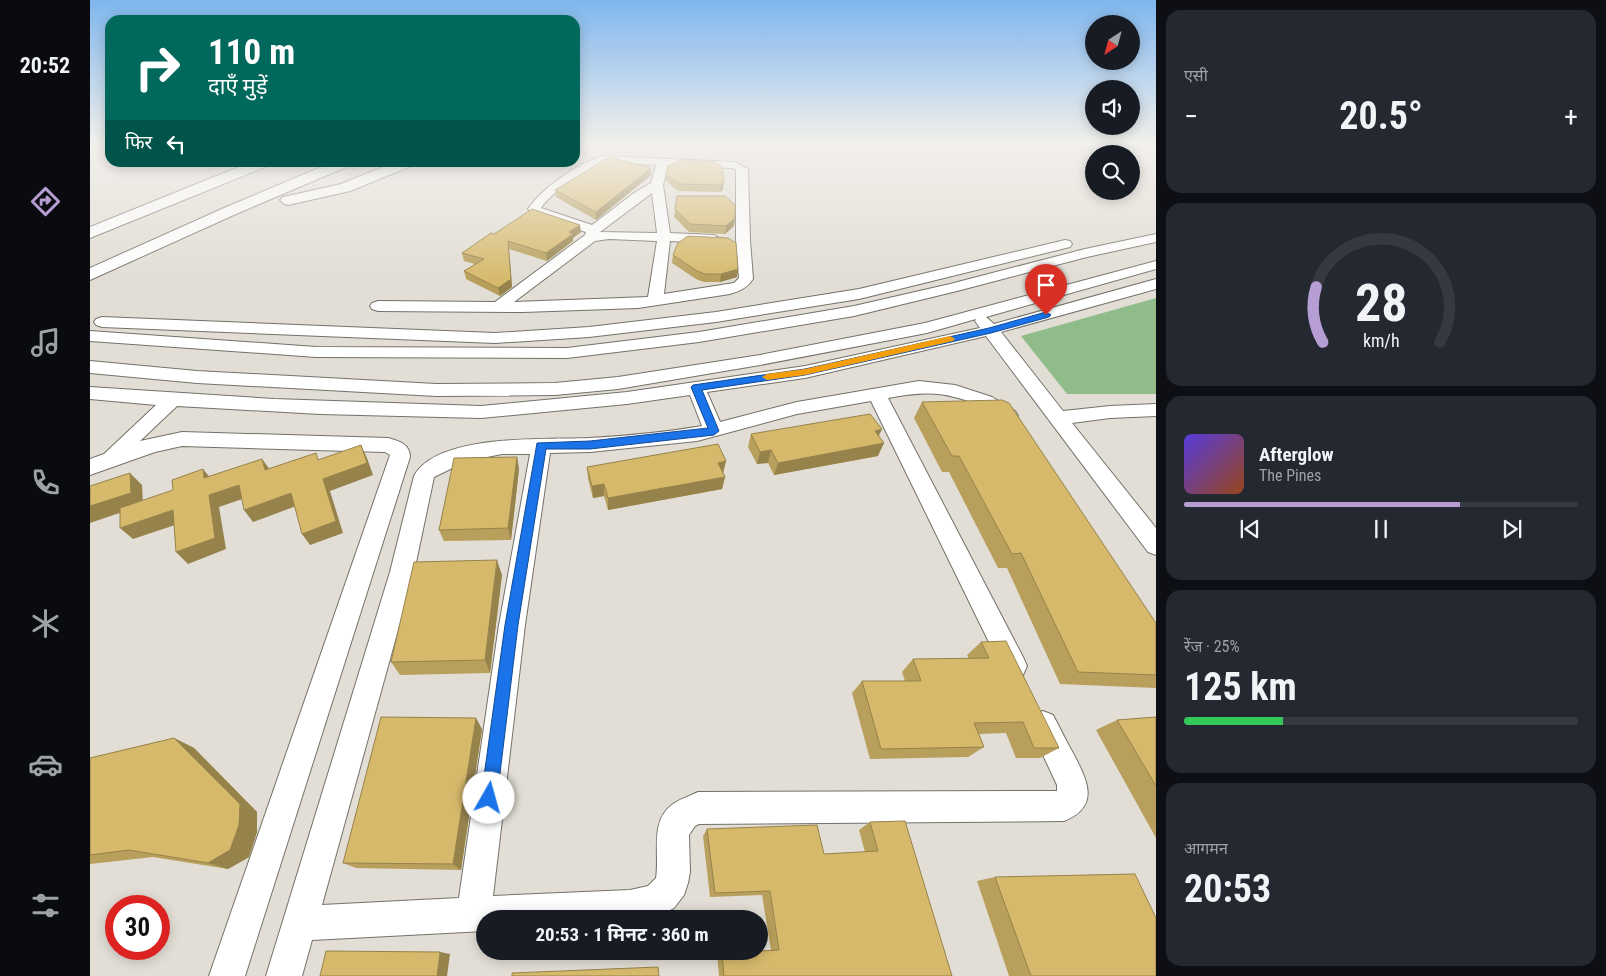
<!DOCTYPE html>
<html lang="hi">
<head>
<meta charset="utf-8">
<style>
  :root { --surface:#171b24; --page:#242831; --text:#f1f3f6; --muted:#9ea1a6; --line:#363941; --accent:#b69ed5 }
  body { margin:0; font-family:"Roboto Condensed","Noto Sans Devanagari",sans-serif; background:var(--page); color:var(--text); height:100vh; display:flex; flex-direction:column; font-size:19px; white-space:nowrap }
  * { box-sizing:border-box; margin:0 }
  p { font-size:16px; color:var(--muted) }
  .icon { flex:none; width:28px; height:28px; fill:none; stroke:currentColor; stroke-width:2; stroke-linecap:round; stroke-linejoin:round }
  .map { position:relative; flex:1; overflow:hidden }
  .sheet { display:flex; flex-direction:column; gap:10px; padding:10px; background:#0d0f14; width:450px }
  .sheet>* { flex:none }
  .banner { position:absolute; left:15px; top:15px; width:475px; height:152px; border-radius:15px; box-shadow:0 2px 12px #0003; background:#00695c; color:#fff; overflow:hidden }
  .needle { width:32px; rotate:216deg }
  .controls { position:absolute; left:995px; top:15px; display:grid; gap:10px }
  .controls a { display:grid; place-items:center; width:55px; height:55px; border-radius:50%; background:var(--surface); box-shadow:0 2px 12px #0003; font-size:25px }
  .speed { position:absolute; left:15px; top:895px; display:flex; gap:10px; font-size:25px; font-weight:700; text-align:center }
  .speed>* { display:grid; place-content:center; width:65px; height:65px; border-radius:50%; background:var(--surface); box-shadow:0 2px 12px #0003; line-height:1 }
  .speed .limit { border:8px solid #d22; background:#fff; color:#111 }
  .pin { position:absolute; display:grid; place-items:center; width:42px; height:42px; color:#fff; margin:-51px -21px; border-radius:50% 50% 50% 0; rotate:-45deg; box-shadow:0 0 5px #0007 }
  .pin .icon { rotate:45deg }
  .me { position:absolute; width:55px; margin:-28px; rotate:7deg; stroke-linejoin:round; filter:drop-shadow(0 0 4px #0008) }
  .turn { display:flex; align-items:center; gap:18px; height:105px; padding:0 20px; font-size:22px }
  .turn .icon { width:65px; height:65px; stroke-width:2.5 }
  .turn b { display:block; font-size:35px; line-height:42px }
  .then { display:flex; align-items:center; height:48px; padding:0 20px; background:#0003; gap:10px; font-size:19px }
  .big { font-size:38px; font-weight:700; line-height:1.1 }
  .sheet .card { flex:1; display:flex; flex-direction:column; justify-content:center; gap:8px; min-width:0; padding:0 18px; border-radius:15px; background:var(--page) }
  .sheet .dial { align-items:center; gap:0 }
  .dial svg { height:130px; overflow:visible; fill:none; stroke:var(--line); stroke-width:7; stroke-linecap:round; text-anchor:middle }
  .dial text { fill:var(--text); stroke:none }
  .song { display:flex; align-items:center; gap:15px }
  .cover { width:60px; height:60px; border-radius:8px; background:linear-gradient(135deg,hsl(250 70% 55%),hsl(20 70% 35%)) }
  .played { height:5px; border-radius:2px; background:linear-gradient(90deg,var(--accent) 70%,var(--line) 70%) }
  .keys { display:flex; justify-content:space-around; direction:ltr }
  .heat { display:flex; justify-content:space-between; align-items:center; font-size:28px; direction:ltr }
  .charge { height:8px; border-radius:4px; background:linear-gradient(90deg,#34c759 25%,var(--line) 0) }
  .trip { position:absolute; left:386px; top:910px; width:292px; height:50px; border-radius:25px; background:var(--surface); box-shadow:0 2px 12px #0003; font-weight:700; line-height:50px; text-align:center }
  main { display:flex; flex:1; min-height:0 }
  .dock { display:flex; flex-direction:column; width:90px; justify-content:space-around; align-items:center; background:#090b0e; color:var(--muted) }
  .dock .icon { width:35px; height:35px }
  .dock .current { color:var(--accent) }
  .dock b { font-size:22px; color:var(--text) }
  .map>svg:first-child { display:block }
  .green { fill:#90bc89 }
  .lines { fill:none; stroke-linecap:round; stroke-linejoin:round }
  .minor-casing { stroke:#747169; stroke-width:2 }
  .major-casing { stroke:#747169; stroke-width:2 }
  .minor { fill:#fff; fill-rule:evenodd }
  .major { fill:#fff; fill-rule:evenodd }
  .wall { fill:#b89f5c }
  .shaded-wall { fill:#96824b }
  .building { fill:#d6b96b; stroke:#96824b }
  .route { fill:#1a73e8; stroke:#114b97 }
  .slow { fill:#f59e0b }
</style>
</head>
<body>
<main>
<nav class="dock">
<b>20:52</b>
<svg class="icon current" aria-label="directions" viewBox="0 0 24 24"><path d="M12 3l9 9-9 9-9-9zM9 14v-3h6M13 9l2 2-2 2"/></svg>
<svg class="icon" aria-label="music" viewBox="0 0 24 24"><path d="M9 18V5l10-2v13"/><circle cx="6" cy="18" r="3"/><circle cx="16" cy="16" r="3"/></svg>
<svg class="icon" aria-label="phone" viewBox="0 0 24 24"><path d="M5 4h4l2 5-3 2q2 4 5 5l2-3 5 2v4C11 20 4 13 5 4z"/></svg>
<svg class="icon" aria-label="climate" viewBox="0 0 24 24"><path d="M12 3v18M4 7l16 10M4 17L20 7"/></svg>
<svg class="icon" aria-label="car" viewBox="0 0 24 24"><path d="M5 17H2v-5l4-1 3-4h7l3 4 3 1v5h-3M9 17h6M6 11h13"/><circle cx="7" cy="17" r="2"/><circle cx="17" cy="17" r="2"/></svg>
<svg class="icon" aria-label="filters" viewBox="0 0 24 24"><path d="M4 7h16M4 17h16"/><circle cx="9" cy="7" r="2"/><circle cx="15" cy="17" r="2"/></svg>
</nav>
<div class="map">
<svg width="1066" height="976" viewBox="0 0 1066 976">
  <rect width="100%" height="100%" fill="#e2ded5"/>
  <!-- green -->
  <polygon class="green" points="1066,298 1066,394 977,394 931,336"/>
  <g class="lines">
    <defs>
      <g id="minor">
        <path d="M514 156 645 162 658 169 660 240 663 279C657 288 650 291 640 294L548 308 433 312 288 311 282 309 280 306 282 303 288 301 405 302 495 235 496 232 445 216 438 209C452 188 489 162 514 156ZM515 162 566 165 561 183 544 193 502 225 451 208C462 191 497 170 515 162ZM578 165 643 168 646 170V240L649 278 644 283 574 294 580 241 624 243 631 239 624 235 580 233 573 185ZM562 193 567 233 510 232ZM519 239 567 241 558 297 424 302 505 241Z"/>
        <polygon points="1066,234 1066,242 997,257 867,291 764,316 609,342 477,358 226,357 0,341 0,331 226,347 477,348 609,332 764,306 860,284 995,249"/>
        <polygon points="975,240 980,241 982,244 980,247 769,299 626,322 499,337 405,343 12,327 6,325 4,322 6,319 12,317 405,333 499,327 626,312 769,289"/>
        <path d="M1066 261V269L896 317 904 324 1066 279V289L911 332 973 411 1020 406 1066 404V416L1020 418 982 423 1066 528V555L1058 552 896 336 715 378 617 392 630 422 707 402 829 381 865 385 902 397 925 411 928 416 925 421C911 425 902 413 890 407 883 402 873 399 864 397 842 391 821 394 798 398L933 657 937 666 933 675 924 679 915 675 781 401 707 414 607 441 500 452 460 453 435 625 403 896 540 890 558 886 566 878C570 854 559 821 583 804 590 799 600 796 608 792L967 791V785L939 725 943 715 953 711 963 715C970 728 976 741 983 753 997 780 1011 806 974 821L609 824 605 826 599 835 600 872 598 883 594 895 584 908 564 918 395 919V931L222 940 212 976H176L300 572 324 476C347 433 456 440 499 438 536 436 576 432 612 426L600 395 537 404 391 418 230 414 87 406 50 441 92 432 298 438C309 441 320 444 320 457L155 976H119L300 455 295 452 92 446 65 452 0 475V459L14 454 66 405 0 399V387L184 399 391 406 537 392 715 366 890 328 885 321 886 319 837 333 670 365 528 389 465 395 346 396 107 383 0 373V361L107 371 346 384 465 383 528 377 670 355 835 323ZM412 454H440L409 625 369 898 232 905 324 572 344 477 377 461Z"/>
      </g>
      <g id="major">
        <polygon points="161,162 182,162 180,165 0,238 0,227"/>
        <polygon points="243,162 263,162 261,165 146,214 0,280 0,268 134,208"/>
        <polygon points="305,162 326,162 324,165 260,191 198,205 193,203 190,200 193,197 251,184"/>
      </g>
    </defs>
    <!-- minor casing -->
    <use href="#minor" class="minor-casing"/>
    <!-- major casing -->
    <use href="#major" class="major-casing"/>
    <!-- minor -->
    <use href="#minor" class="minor"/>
    <!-- major -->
    <use href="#major" class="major"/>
  </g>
  <!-- wall -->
  <g class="wall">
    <polygon points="624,162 633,189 630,192 588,191 576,181 576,174"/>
    <polygon points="561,168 561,175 506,220 466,197 465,190"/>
    <polygon points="585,209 644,226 635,234 599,232 584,217"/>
    <polygon points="491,232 483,238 483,241 457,261 419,249 422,287 410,296 376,279 374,271 385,264 374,261 372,253 404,234"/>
    <polygon points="583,255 648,269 647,277 630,282 614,282 606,279 582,263"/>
    <polygon points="832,402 1066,623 1066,688 970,684 917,568 908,568 859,472 852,472 824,418"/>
    <polygon points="661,434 789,436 788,456 684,475 678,463 667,464 658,447"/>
    <polygon points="427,457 429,469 421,540 354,541 349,530"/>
    <polygon points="636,461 633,473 635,477 632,489 518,510 514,496 503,498 498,479 497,467"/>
    <polygon points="412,575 400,673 310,675 301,662"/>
    <polygon points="891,642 969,748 950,758 926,758 916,733 889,734 894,747 878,757 780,759 762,693 772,681 815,681 812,672 823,659 879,659 877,655"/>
    <polygon points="1066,717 1066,838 1006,730 1027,720"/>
    <polygon points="392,729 371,870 266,868 253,863"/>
    <polygon points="84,738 104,748 167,812 167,832 159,857 138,869 63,857 0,864 0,758"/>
    <polygon points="780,822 862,976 629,976 627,954 632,953 681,950 672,895 620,897 613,836 617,829 734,854 775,852 769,830"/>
    <polygon points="905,877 1066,976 919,976 887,881"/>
  </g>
  <!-- shaded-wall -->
  <g class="shaded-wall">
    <polygon points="561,168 561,175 506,220 506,212"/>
    <polygon points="634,181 633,189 630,192 631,185"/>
    <polygon points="645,218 644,226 635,234 636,226"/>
    <polygon points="490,225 491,232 483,238 483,241 457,261 456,253 479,232"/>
    <polygon points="418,241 422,287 410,296 408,288"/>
    <polygon points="648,269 647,277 630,282 631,274"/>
    <polygon points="792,429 786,442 785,431"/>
    <polygon points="794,443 788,456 684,475 688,463"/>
    <polygon points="271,445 277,458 283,475 240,491 253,533 220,545 212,534 233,479"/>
    <polygon points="681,450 678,463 667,464 670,452"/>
    <polygon points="427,457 429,469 421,540 418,528"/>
    <polygon points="172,459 181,471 175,470"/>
    <polygon points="636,461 633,473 626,475 628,463"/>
    <polygon points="113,469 123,481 114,478"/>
    <polygon points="40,473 52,485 53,505 0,523 0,506"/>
    <polygon points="635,477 632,489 518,510 518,498"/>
    <polygon points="514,484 514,496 503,498 502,486"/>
    <polygon points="149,485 158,497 129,507 136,549 98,564 86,552 119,495"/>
    <polygon points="201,493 209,505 163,522 154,510"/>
    <polygon points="83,510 94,522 43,539 30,528"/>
    <polygon points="407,560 412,575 400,673 395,660"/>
    <polygon points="386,718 392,729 371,870 363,864"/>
    <polygon points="84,738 104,748 167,812 167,832 159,857 138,869 118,863"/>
    <polygon points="350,952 360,954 357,976 347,976"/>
  </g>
  <!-- building -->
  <g class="building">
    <polygon points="519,157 561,168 506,212 465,190"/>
    <polygon points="589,160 624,162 632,166 634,181 631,185 589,184 576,174 578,167"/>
    <polygon points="587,196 635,196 645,205 645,218 636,226 600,224 585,209"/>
    <polygon points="442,209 490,225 479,232 483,234 456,253 418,241 421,279 408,288 374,271 394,259 372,253 401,233 404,234"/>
    <polygon points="598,236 638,238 646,243 648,269 631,274 615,274 607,271 583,255 588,243"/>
    <polygon points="912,400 919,403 1066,623 1066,675 988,672 931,553 922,554 869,456 862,456 832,402"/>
    <polygon points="780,414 792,429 785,431 794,443 688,463 681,450 670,452 661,434"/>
    <polygon points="628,444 636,461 628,463 635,477 518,498 514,484 502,486 497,467"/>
    <polygon points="271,445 277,463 233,479 246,521 212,534 201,493 154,510 149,485 119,495 125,538 86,552 83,510 30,528 30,508 83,490 82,480 113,469 114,478 172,459 175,470 226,453 228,460"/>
    <polygon points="427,457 418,528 349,530 364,458"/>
    <polygon points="40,473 41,493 0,506 0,486"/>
    <polygon points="407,560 395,660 301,662 324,562"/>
    <polygon points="916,641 969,748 944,748 933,722 884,723 894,747 791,749 772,681 831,681 823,659 899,658 891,642"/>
    <polygon points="291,717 386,718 363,864 253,863"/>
    <polygon points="1066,717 1066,786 1027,720"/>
    <polygon points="84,738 150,804 149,825 140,850 118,863 39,850 0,855 0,758"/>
    <polygon points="815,821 862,976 634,976 632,953 689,950 680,891 625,893 617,829 727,825 734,854 788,851 780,822"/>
    <polygon points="1045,874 1066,918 1066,976 941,976 905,877"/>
    <polygon points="236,951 350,952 347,976 230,976"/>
    <polygon points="568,967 569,976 422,976 422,973"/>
  </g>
  <!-- sky -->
  <linearGradient id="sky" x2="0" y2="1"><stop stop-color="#7fb6ed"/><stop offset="0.51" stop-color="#f2f0ec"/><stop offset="1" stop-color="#f2f0ec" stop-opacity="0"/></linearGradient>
  <rect width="1066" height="281" fill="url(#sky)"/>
  <!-- route -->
  <polygon class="route" points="956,312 961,315 959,317 901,333 715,375 612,390 629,431 624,435 500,449 456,449 428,625 407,798 405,804 399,806 393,804 391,798 415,625 447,443 500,441 618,428 601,387 603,385 715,369 899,328"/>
  <!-- slow -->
  <polygon class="slow" points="860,336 865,339 863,341 715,375 677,380 672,377 677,374 715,369"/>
</svg>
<div class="controls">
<a><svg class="needle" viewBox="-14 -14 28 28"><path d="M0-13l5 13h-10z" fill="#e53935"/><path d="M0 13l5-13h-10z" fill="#9ea1a6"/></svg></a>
<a><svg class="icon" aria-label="sound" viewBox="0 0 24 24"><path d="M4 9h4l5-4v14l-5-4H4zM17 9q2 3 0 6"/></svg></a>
<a><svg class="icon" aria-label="search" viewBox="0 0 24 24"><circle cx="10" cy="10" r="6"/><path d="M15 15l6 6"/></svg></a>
</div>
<div class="speed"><div class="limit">30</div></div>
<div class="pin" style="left:956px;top:315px;background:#d93025"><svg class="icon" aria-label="arrive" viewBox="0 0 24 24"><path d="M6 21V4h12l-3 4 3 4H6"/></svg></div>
<svg class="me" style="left:399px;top:798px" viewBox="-20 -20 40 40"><circle r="19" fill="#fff"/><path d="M0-13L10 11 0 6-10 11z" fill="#1a73e8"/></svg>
<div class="trip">20:53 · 1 मिनट · 360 m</div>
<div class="banner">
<div class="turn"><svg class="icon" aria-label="right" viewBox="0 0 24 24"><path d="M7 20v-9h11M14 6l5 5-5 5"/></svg><div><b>110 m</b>दाएँ मुड़ें</div></div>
<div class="then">फिर<svg class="icon" aria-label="left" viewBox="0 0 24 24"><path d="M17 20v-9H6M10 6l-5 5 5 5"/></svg></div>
</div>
</div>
<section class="sheet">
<div class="card"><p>एसी</p>
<div class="heat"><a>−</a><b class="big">20.5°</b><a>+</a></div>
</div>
<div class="card dial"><svg viewBox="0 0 100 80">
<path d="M14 69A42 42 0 1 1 86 69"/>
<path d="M14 69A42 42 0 0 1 10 35" stroke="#b69ed5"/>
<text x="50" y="56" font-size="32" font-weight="700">28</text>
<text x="50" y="72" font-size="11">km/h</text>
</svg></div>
<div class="card">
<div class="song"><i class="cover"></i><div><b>Afterglow</b><p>The Pines</p></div></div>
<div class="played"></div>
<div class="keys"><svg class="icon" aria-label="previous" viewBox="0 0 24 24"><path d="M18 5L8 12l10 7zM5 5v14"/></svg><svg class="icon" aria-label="pause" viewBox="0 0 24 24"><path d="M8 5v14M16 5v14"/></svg><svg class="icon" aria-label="next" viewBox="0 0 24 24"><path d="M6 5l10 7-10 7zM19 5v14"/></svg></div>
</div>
<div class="card"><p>रेंज · 25%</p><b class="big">125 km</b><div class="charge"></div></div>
<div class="card"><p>आगमन</p><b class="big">20:53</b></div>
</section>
</main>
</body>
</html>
